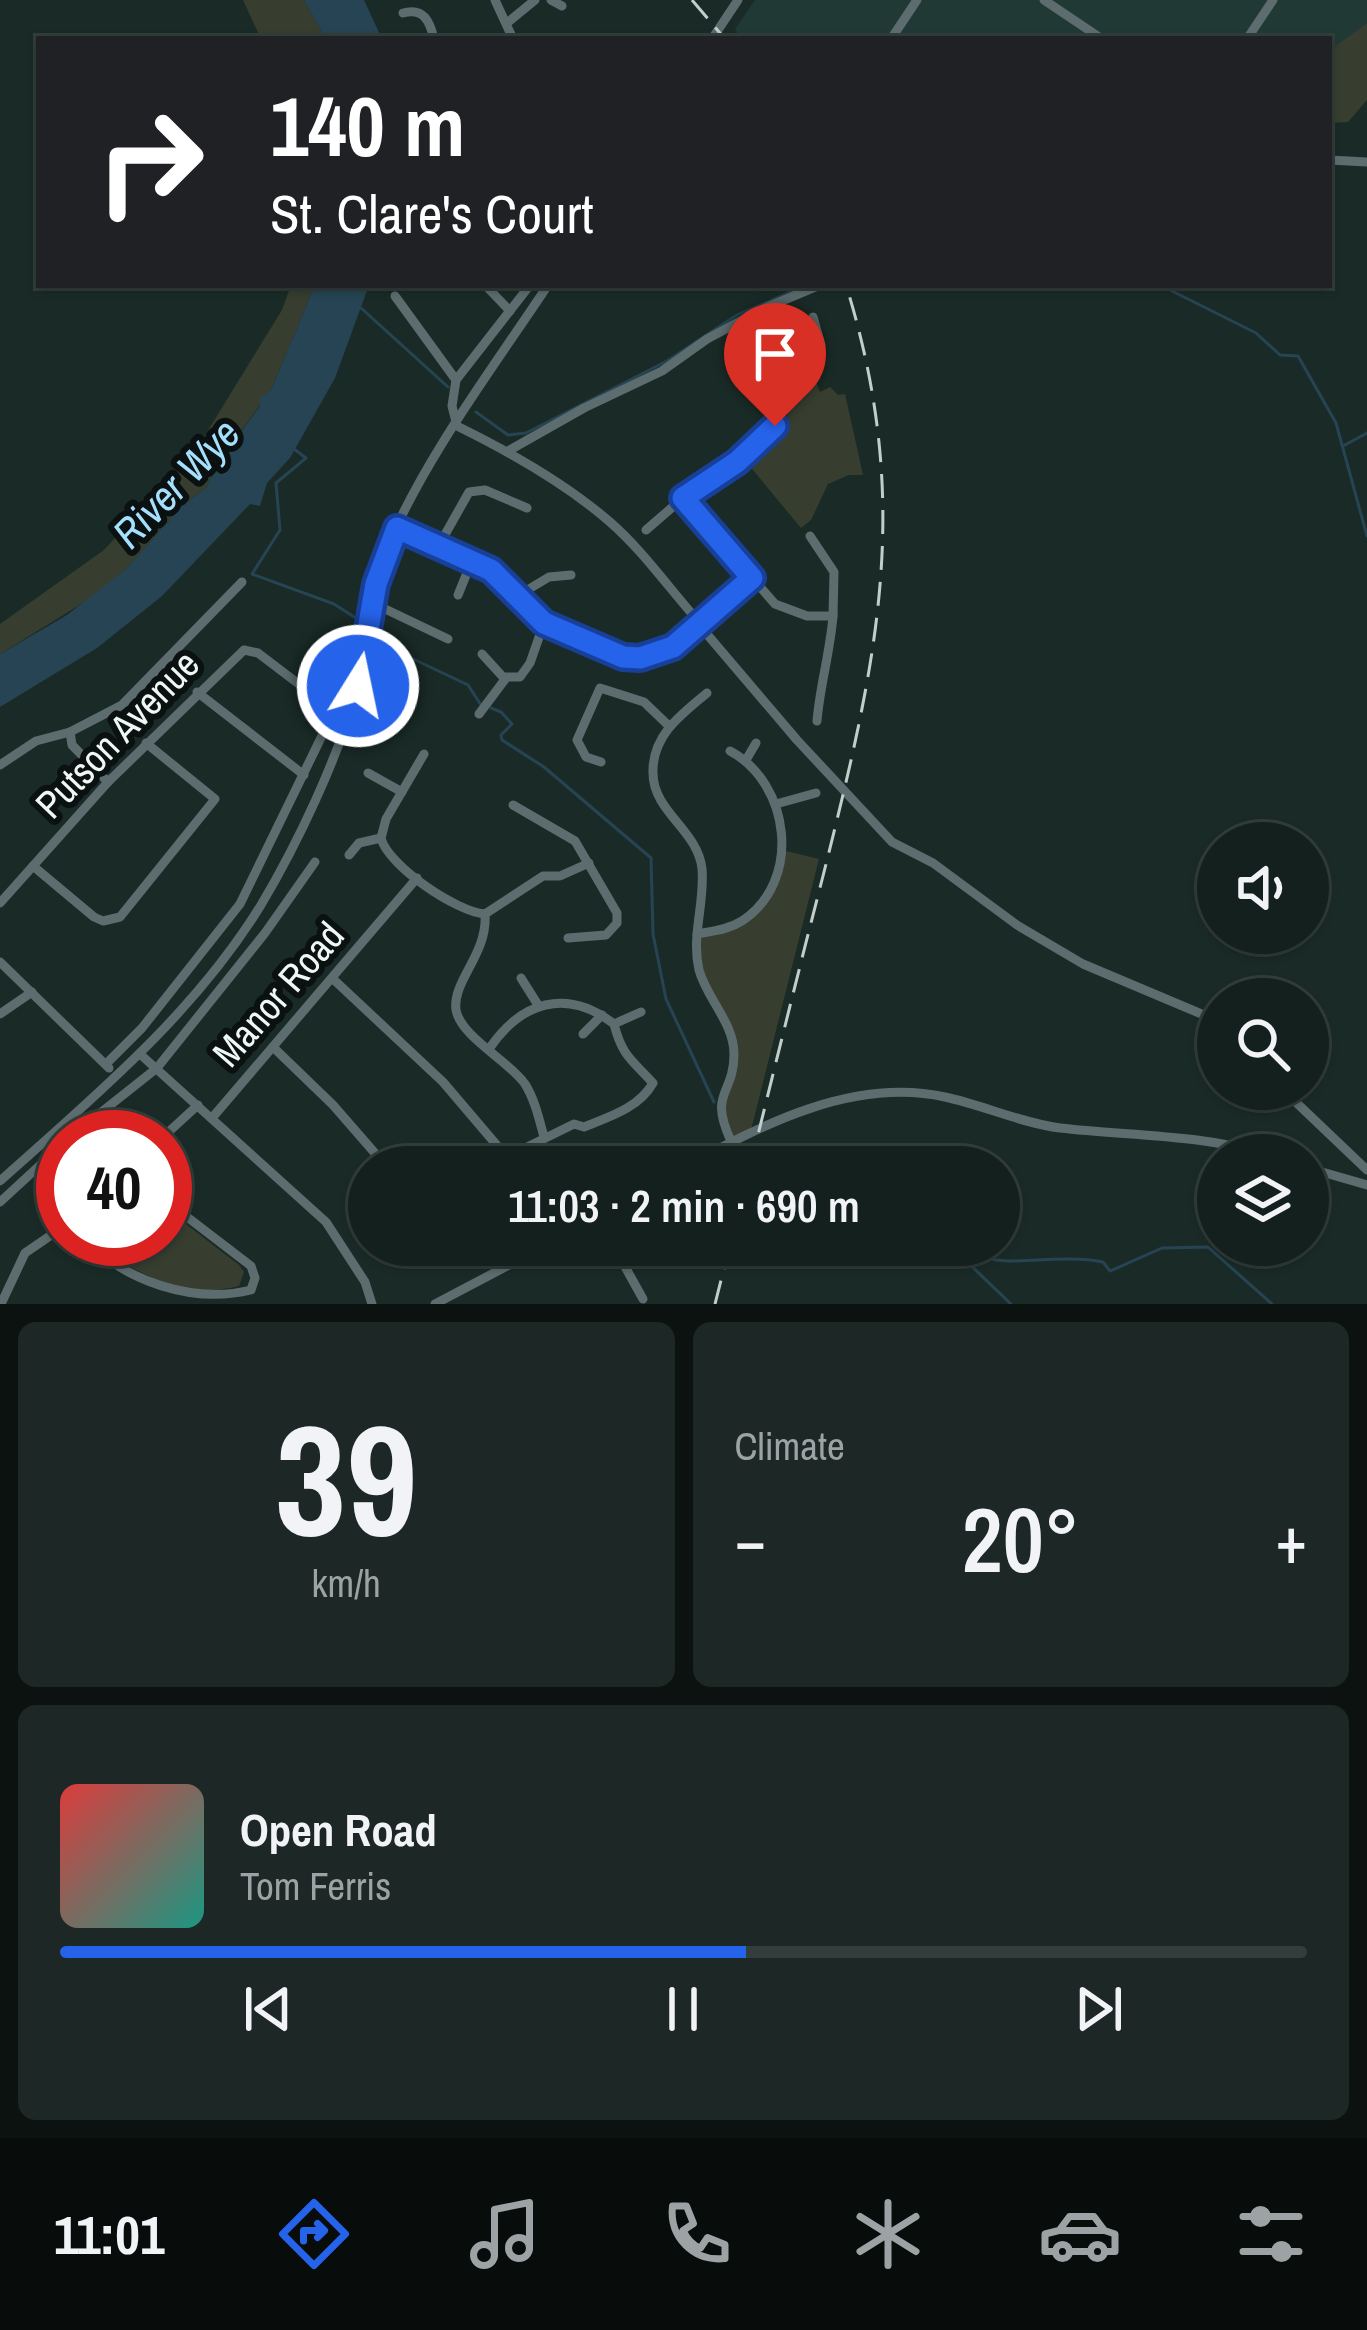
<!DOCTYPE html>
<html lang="en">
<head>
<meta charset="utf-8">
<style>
  :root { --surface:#14201d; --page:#1d2826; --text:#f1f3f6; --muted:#9da3a4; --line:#333e3b; --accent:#2563eb }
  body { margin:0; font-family:"Archivo Narrow",sans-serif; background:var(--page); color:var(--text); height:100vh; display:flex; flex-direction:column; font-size:45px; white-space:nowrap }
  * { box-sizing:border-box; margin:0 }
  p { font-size:39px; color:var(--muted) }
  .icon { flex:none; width:66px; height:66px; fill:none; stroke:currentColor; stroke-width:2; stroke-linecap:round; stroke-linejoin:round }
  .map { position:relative; height:1304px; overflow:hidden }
  .details { display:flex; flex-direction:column; gap:18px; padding:18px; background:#0b1210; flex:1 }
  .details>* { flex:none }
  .banner { position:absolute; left:36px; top:36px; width:1296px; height:252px; border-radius:0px; box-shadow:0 3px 9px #0004,0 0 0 3px var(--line); background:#202124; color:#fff; overflow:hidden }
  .fabs { position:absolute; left:1197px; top:822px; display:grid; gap:24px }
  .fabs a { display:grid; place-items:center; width:132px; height:132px; border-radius:50%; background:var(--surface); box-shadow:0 3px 9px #0004,0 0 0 3px var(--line); font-size:60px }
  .speed { position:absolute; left:36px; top:1110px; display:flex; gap:24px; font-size:60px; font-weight:700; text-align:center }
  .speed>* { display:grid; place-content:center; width:156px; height:156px; border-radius:50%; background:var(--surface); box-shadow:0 3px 9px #0004,0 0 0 3px var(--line); line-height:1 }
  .speed .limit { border:18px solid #d22; background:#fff; color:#111 }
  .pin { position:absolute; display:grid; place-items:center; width:102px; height:102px; color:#fff; margin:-123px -51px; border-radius:50% 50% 50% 0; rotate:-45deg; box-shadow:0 0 12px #0007 }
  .pin .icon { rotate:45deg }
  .me { position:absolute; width:132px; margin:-66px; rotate:10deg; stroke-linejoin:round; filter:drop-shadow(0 0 9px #0008) }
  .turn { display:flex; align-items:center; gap:42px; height:252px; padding:0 36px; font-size:54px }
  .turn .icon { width:156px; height:156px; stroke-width:2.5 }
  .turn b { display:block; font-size:84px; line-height:102px }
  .big { font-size:90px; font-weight:600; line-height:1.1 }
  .details .card { flex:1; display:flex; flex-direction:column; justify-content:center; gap:18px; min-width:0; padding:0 42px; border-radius:18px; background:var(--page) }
  .details .dial { align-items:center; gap:0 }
  .dial b { font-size:156px; line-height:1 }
  .song { display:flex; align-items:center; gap:36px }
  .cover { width:144px; height:144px; border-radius:18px; background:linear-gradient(135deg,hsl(0 70% 55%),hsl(170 70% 35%)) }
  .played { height:12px; border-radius:6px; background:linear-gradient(90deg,var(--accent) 55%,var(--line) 55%) }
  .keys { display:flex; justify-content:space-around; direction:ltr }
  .heat { display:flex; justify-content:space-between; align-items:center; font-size:66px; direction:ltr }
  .details .tiles { flex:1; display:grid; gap:18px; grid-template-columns:1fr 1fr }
  .card:last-child { grid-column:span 2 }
  .trip { position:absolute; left:348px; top:1146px; width:672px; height:120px; border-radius:60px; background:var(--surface); box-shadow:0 3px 9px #0004,0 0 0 3px var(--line); font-weight:600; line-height:120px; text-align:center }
  .dock { display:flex; height:192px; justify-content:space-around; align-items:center; background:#080d0c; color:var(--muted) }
  .dock .icon { width:84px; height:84px }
  .dock .selected { color:var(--accent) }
  .dock b { font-size:54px; color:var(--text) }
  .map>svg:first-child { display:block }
  .built { fill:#213935 }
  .green { fill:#373e2f }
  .water { fill:#264453 }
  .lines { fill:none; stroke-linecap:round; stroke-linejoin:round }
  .stream { stroke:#264453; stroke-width:3 }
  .minor { stroke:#5d6d6f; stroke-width:9 }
  .rail { stroke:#c2cecb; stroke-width:3; stroke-dasharray:24 12; stroke-linecap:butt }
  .route-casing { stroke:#184099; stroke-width:30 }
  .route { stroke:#2563eb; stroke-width:21 }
  .labels { text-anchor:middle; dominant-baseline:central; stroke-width:12; stroke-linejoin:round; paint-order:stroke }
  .street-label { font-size:39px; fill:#edf7f5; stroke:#0a1110 }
  .water-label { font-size:42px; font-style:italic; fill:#a4dffe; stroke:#0a1110 }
</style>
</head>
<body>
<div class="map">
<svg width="1367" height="1304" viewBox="0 0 1367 1304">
  <rect width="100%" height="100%" fill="#1a2b27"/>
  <!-- built -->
  <polygon class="built" points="755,0 1367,0 1367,23 1329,53 1329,39 741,39 735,29"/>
  <!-- green -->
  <g class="green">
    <polygon points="243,0 304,0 326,39 261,39"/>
    <polygon points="1367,23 1367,100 1348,122 1329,123 1329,51"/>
    <polygon points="291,285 315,285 271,390 217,464 207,487 182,506 127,568 94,596 0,654 0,624 104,550 196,450 282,310"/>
    <polygon points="813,373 820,392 830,387 838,395 845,394 863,475 849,475 828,484 811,520 801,528 748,464 773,438"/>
    <path d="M782 850 819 859 751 1130 731 1141 722 1112 736 1051 707 992 697 932C757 914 762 911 782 850Z"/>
    <path d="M165 1208 239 1265 244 1272 239 1286C186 1300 130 1273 92 1239H165Z"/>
  </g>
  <!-- water -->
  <g class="water">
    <polygon points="304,0 364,0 382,39 326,39"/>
    <polygon points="315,285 369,285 335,378 290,458 267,483 260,506 250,504 162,596 97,648 0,707 0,654 67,615 127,568 182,506 207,487 217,464 260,406 259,399 271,390"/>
  </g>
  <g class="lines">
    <!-- stream -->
    <g class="stream">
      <polyline points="1160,285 1256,333 1280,355 1298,356 1336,423 1367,536"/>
      <polyline points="361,308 448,387"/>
      <polyline points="476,412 508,435 526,433 667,361 737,315 807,285"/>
      <polyline points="1343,446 1367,433"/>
      <polyline points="294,449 306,458 276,483 280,530 252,574 334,604 362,622"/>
      <polyline points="375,628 411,658 468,685 481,705"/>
      <polyline points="491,708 501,712 512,724 501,735 502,740 544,767 651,858 653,934 666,999 714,1102"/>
      <polyline points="723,1152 728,1167"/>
      <polyline points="825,1245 838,1253 862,1245"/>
      <polyline points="948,1245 950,1253 962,1257 1011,1304"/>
      <path d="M962 1257C981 1255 992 1261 1008 1261 1040 1261 1072 1256 1103 1262L1110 1271 1162 1248 1208 1247 1272 1304"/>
    </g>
    <!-- minor -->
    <g class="minor">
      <polyline points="495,0 513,39"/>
      <polyline points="551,0 562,6"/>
      <polyline points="1044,0 1102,39"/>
      <path d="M403 13C424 7 430 22 434 39"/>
      <polyline points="507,23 535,0"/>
      <polyline points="712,39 738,0"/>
      <polyline points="891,39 917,0"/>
      <polyline points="1247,39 1273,0"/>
      <polyline points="1329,160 1367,162"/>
      <polyline points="485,285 510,311"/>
      <path d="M530 285 456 380 452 406 457 426C510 452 565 483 610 522 641 549 666 584 693 615"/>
      <polyline points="395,296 456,380"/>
      <polyline points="508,451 584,408 662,371 707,339 765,308 820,285"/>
      <polyline points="683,498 737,462 775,426 795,383 819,364 821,345 813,317"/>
      <polyline points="397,528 491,570 544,623 623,657 640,658 673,647 752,578"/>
      <polyline points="646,530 683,498 775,604 807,616 833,616 834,572 810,536"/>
      <polyline points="438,547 469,492 485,490 527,508"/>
      <polyline points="458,595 471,563"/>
      <polyline points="519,595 549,577 571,575"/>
      <polyline points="371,607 383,608 448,639"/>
      <polyline points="700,626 797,740 892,842 933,863 1017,925 1083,964 1218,1021"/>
      <polyline points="482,654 503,677 520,677 530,663 544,623"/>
      <polyline points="197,692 304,775"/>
      <path d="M707 693C680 715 652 736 653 773 653 812 698 830 702 869 705 903 691 936 699 970 707 999 734 1023 734 1054 734 1096 708 1091 731 1141"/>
      <polyline points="479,714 506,678"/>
      <path d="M817 721C820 685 830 653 833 616"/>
      <polyline points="70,732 72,745 108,782"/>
      <path d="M424 754 386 819 381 838C388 866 457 912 485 914L543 876H560L589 863"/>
      <polyline points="746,760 756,743"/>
      <polyline points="601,762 586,757 577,740 600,688 644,702 669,726"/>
      <polyline points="0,765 36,741 70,732 122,705 242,582"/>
      <polyline points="368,773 402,792"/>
      <polyline points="776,804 816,793"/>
      <polyline points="513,805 575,841 617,913 617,923 606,935 568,938"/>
      <polyline points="349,855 359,843 381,838"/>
      <polyline points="33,866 94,917 103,921 120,917 215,799 146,743"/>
      <polyline points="0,903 108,782 244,650 258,653 325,704 350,712"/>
      <path d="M485 914C488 954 452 981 456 1010 461 1037 509 1061 525 1084 535 1100 539 1119 544 1137"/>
      <path d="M697 934C713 931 728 930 742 921 803 881 790 783 730 751"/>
      <polyline points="0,962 109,1068"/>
      <polyline points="332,978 443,1082 500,1149"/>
      <polyline points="521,978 538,1005"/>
      <polyline points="0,1014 32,992"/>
      <polyline points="614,1024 641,1012"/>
      <polyline points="583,1034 602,1015"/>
      <polyline points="273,1047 333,1105 387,1167"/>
      <path d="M489 1049C521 1002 566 987 614 1024 622 1056 632 1060 653 1083 639 1108 609 1117 584 1127L574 1124 515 1153"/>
      <polyline points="141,1055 326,1222 365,1282 372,1304"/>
      <polyline points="106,1064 142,1028 240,904 335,709"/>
      <polyline points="1282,1089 1367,1170"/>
      <polyline points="212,1118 417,878"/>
      <polyline points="70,1137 157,1068 265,933 315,862"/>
      <polyline points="163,1137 198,1105"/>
      <polyline points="498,1167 496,1154 504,1148 515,1153 513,1167"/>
      <path d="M685 1167C763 1124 854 1077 945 1097 983 1105 1021 1123 1060 1128 1130 1136 1201 1134 1269 1155"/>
      <polyline points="1308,1168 1367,1185"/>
      <path d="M0 1181C94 1097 194 1014 261 905 298 843 337 760 357 690 371 643 368 594 387 548 425 457 493 368 548 285"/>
      <polyline points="0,1202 63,1144"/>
      <path d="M86 1239C125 1282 194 1304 251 1290L255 1278 251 1266 165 1200"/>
      <polyline points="613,1245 643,1299"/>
      <polyline points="1,1304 25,1253 63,1227"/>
      <polyline points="435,1304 547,1245"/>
    </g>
    <!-- rail -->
    <g class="rail">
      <polyline points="692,0 725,39"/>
      <path d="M750 1167C774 1070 798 973 823 876 877 661 914 504 846 285"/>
      <polyline points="715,1304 730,1245"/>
    </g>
  </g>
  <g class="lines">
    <defs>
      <polyline id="route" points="358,686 376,584 397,528 491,570 544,623 623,657 640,658 673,647 752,578 683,498 737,462 775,426"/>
    </defs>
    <!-- route casing -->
    <use href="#route" class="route-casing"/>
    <!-- route -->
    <use href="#route" class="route"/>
  </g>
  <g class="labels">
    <!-- street labels -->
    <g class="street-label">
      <text transform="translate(117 734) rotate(-46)">Putson Avenue</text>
      <text transform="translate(278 994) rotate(-49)">Manor Road</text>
    </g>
    <!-- water labels -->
    <g class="water-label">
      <text transform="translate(176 483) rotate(-46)">River Wye</text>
    </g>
  </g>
</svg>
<div class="fabs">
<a><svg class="icon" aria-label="sound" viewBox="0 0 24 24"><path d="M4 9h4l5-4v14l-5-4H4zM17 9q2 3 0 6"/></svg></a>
<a><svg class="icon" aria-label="search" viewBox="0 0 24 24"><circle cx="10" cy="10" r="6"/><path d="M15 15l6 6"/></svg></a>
<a><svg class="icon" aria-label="layers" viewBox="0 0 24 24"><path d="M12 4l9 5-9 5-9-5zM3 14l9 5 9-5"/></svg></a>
</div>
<div class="speed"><div class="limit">40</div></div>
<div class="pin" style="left:775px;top:426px;background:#d93025"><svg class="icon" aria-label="arrive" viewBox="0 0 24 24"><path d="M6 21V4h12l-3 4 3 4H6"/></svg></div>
<svg class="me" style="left:358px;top:686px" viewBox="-20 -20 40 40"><circle r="17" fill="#2563eb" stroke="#fff" stroke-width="3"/><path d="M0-11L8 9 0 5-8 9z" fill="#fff"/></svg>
<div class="trip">11:03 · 2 min · 690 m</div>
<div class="banner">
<div class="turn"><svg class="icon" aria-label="right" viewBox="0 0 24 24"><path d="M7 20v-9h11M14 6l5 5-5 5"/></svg><div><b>140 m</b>St. Clare's Court</div></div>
</div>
</div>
<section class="details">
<div class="tiles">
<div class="card dial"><b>39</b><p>km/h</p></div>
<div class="card"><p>Climate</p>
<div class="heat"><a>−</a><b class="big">20°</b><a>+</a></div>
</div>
<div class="card">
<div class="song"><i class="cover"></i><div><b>Open Road</b><p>Tom Ferris</p></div></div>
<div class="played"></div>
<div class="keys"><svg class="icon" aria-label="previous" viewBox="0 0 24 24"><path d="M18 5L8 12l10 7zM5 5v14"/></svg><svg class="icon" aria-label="pause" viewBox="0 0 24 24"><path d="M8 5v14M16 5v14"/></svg><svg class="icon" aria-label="next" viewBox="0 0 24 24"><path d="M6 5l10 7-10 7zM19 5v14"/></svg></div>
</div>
</div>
</section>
<nav class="dock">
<b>11:01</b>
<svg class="icon selected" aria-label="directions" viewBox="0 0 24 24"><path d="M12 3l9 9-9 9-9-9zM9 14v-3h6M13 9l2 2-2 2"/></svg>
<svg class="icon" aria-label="music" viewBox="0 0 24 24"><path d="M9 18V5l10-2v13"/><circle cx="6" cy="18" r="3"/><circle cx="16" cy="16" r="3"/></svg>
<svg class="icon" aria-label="phone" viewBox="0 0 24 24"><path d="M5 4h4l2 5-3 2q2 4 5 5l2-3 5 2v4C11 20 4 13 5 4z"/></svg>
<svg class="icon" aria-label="climate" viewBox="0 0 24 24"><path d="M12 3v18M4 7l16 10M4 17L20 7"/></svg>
<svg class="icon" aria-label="car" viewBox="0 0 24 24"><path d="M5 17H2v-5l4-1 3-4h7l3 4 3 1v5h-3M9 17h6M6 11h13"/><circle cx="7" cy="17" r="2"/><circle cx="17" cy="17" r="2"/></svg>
<svg class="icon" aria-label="filters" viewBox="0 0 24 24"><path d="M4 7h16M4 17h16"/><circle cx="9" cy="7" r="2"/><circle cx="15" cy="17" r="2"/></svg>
</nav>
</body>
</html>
